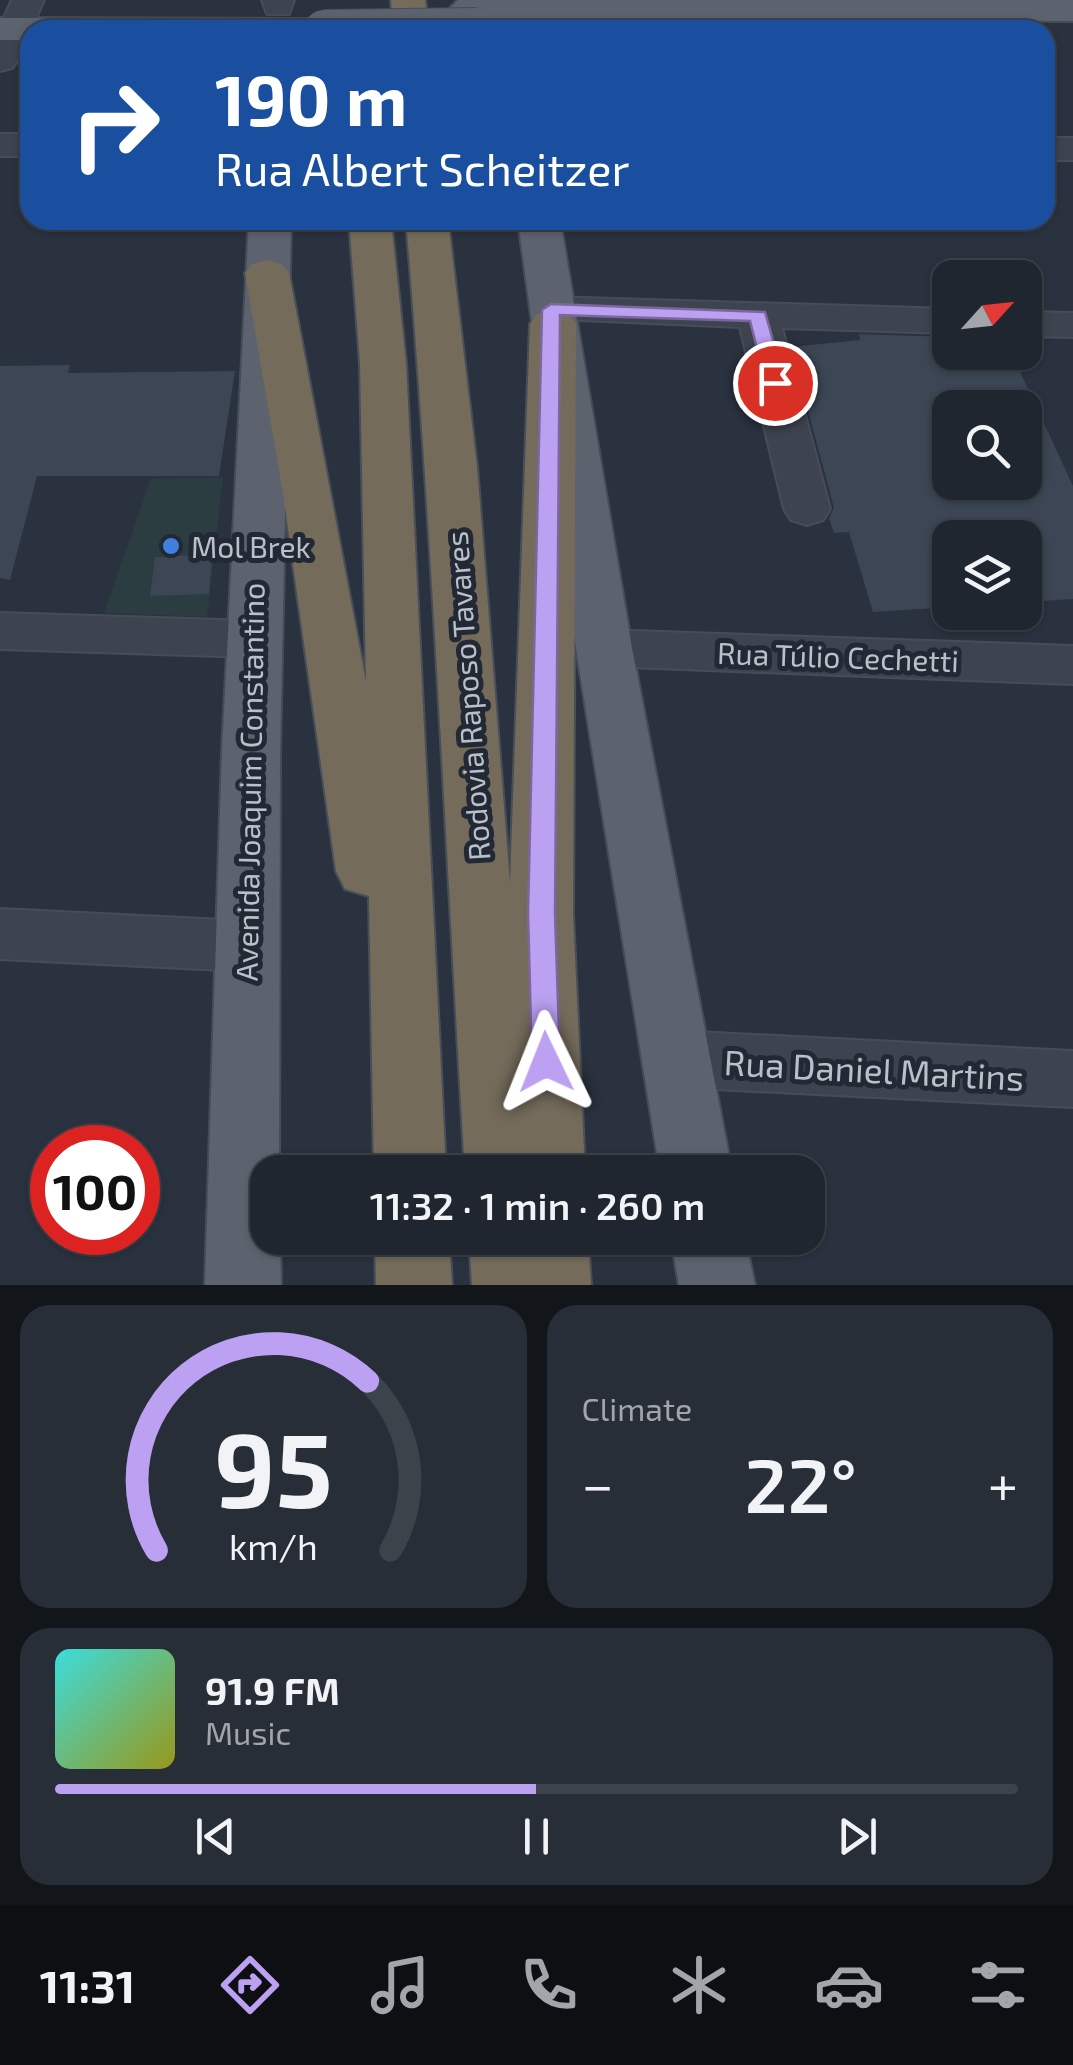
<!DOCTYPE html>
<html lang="en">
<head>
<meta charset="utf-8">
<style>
  :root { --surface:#20262f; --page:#282e37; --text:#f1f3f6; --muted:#a2a5aa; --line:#3d434b; --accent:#bca0f2 }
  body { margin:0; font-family:"Exo 2",sans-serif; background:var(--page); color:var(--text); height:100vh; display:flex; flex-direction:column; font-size:38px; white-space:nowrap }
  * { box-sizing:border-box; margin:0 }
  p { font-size:32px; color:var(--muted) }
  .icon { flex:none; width:55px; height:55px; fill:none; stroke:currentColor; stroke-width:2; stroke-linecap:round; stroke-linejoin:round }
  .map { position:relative; height:1285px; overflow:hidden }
  .sheet { display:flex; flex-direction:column; gap:20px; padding:20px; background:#12151a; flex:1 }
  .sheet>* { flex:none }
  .guide { position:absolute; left:20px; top:20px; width:1035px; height:210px; border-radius:30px; box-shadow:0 2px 8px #0004,0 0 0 2px var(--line); background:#1a4fa0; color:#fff; overflow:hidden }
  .needle { width:65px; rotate:63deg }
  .controls { position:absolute; left:932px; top:260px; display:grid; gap:20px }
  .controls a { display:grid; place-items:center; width:110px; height:110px; border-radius:20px; background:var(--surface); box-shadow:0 2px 8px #0004,0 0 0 2px var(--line); font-size:50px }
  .speed { position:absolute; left:30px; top:1125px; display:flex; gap:20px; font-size:50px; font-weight:700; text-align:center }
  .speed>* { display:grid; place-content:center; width:130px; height:130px; border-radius:50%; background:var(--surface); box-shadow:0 2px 8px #0004,0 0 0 2px var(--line); line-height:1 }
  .speed .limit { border:15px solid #d22; background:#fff; color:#111 }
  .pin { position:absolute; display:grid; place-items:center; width:85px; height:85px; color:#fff; margin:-42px; border:5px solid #fff; border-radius:50%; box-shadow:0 2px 10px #0007 }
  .me { position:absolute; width:110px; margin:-55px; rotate:358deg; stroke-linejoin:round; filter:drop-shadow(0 0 8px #0008) }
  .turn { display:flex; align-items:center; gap:35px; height:210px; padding:0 30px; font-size:45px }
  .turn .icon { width:130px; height:130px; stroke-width:2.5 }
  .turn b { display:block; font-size:70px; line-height:85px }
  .big { font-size:75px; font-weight:600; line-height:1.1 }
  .sheet .tile { flex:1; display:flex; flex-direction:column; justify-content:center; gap:15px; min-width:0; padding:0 35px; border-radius:30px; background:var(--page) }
  .sheet .dial { align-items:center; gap:0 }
  .dial svg { height:260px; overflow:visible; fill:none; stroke:var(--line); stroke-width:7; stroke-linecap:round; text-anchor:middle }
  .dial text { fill:var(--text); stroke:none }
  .song { display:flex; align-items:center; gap:30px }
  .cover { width:120px; height:120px; border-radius:15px; background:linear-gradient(135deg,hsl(180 70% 55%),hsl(60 70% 35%)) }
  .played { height:10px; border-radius:5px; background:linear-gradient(90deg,var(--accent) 50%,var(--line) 50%) }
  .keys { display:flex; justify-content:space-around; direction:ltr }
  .heat { display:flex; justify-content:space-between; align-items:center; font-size:55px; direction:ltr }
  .sheet .tiles { flex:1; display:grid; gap:20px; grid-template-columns:1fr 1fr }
  .tile:last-child { grid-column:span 2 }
  .trip { position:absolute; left:250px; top:1155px; width:575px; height:100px; border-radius:30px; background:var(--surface); box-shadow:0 2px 8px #0004,0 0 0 2px var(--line); font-weight:600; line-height:100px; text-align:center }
  .menu { display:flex; height:160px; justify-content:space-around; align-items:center; background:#0d0f13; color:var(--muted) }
  .menu .icon { width:70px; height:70px }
  .menu .active { color:var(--accent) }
  .menu b { font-size:45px; color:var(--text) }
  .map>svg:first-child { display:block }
  .green { fill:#2b3d40 }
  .building { fill:#3c4654; fill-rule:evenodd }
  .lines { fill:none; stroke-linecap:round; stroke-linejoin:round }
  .minor-casing { stroke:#474d58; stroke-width:4 }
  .major-casing { stroke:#474d58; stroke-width:4 }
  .highway-casing { stroke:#484f59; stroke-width:4 }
  .minor { fill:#3d444f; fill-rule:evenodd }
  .major { fill:#5c636f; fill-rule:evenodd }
  .highway { fill:#746b5b; fill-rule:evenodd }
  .major-bridge-casing { stroke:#474d58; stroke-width:42; stroke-linecap:butt }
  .major-bridge { stroke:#5c636f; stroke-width:40 }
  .route { fill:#bca0f2; stroke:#7a689d; stroke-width:2.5 }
  .shop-dot { fill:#3f7fe0; stroke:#222934; stroke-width:4 }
  .labels { text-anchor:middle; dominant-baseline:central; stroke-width:10; stroke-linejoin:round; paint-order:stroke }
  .poi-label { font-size:30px; fill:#bac0c9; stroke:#222934; text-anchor:start }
  .street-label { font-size:30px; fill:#bac0c9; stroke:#222934 }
  .near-street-label { font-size:35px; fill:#bac0c9; stroke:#222934 }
</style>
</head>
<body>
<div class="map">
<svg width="1073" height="1285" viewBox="0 0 1073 1285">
  <rect width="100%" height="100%" fill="#2a323f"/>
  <!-- green -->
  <polygon class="green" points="223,477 207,617 104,613 151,479"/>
  <!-- building -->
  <g class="building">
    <path d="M859 334 950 337V352H1011L1073 486V599L1025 602V538H950V607L873 612 849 532 834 533 829 518 834 508 791 347 860 340ZM950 408H1025V482H950Z"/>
    <polygon points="70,365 68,373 235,371 219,476 37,476 10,580 0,578 0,366"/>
    <polygon points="212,554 209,594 150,596 155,557"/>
  </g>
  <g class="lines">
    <defs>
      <g id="minor">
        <polygon points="12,0 44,0 17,61 12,68 0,71 0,26"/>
        <polygon points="262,0 294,0 289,14 267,14"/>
        <polygon points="896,0 928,0 937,30 905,30"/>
        <rect x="0" y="134" width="30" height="22"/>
        <rect x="1045" y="138" width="28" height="22"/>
        <polygon points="551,297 950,309 950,333 782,328 830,509 823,520 807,525 791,520 784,509 740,327 537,318 531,309 537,300"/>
        <polygon points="1025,312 1073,313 1073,337 1025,336"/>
        <polygon points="0,613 252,621 270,626 277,639 270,652 252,657 0,649"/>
        <polygon points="604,630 1073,646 1073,684 604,666 586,661 579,648 586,635"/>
        <polygon points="0,909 244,921 265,928 273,946 265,964 244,971 0,959"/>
        <polygon points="675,1031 1073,1051 1073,1107 675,1087 653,1079 644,1059 653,1039"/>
      </g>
      <g id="major">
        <polygon points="458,0 1073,0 1073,21 468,19 456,15 450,8"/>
        <polygon points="0,18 324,19 337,22 342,30 30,30 30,40 0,40"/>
        <polygon points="249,220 291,220 280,752 279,1172 268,1172 268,1238 280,1238 281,1285 205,1285 222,752"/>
        <polygon points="518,220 560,220 632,648 732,1172 660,1172 576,648"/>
        <polygon points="671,1238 745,1238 755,1285 679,1285"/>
      </g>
      <g id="highway">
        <polygon points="391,0 425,0 429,30 393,30"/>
        <polygon points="349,220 391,220 406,363 446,1172 374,1172 369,896 345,889 336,871 284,500 245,273 252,264 267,260 282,264 289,273 366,682 360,363"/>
        <path d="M406 220H448L477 467 510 883 530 324 537 314 553 310 569 314 576 324 573 914 585 1172H465C446 855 433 537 406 220Z"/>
        <polygon points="375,1238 449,1238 452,1285 376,1285"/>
        <polygon points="469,1238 588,1238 591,1285 472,1285"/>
      </g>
    </defs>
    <!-- minor casing -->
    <use href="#minor" class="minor-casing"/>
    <!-- major casing -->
    <use href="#major" class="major-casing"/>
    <!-- highway casing -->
    <use href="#highway" class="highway-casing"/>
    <!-- minor -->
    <use href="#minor" class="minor"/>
    <!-- major -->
    <use href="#major" class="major"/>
    <!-- highway -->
    <use href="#highway" class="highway"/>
    <defs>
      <polyline id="major-bridge" points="324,30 477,28"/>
    </defs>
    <!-- major-bridge casing -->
    <use href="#major-bridge" class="major-bridge-casing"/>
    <!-- major-bridge -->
    <use href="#major-bridge" class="major-bridge"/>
  </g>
  <!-- route -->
  <polygon class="route" points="551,304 765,312 785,383 775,389 766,383 750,321 560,315 555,914 560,1062 556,1071 546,1074 536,1071 532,1062 528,914 542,310"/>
  <!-- markers -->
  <circle class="shop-dot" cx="171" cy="546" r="10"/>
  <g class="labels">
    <!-- poi labels -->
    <g class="poi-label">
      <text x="191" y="546">Mol Brek</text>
    </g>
    <!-- street labels -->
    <g class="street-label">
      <text transform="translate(838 656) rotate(2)">Rua Túlio Cechetti</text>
      <text transform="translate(467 696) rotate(-94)">Rodovia Raposo Tavares</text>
      <text transform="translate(249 782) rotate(-89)">Avenida Joaquim Constantino</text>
    </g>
    <!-- near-street labels -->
    <g class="near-street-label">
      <text transform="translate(874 1069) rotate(3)">Rua Daniel Martins</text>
    </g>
  </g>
</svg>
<div class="controls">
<a><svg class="needle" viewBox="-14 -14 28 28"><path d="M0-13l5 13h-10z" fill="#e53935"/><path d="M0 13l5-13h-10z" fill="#a2a5aa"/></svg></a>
<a><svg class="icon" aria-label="search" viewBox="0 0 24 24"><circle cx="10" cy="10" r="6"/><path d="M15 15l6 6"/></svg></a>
<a><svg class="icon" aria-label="layers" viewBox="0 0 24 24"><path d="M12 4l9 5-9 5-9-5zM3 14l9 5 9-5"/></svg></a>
</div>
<div class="speed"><div class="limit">100</div></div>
<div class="pin" style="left:775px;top:383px;background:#d93025"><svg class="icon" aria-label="arrive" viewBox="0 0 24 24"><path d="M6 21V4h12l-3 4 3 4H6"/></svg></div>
<svg class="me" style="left:546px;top:1062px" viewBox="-20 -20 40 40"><path d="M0-17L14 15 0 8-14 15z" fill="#bca0f2" stroke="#fff" stroke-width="4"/></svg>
<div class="trip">11:32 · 1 min · 260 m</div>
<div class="guide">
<div class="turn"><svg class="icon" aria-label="right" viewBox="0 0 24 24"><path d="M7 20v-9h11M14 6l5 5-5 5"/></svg><div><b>190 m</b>Rua Albert Scheitzer</div></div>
</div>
</div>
<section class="sheet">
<div class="tiles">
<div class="tile dial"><svg viewBox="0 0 100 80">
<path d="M14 69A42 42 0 1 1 86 69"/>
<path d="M14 69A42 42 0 0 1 79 17" stroke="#bca0f2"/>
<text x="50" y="56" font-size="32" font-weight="700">95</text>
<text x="50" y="72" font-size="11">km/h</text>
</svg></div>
<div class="tile"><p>Climate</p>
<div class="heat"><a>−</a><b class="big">22°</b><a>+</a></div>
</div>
<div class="tile">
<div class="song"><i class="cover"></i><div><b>91.9 FM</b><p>Music</p></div></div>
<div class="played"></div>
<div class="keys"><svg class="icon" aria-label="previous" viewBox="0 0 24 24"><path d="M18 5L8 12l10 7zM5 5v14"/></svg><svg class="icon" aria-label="pause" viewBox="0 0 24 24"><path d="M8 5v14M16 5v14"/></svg><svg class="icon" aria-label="next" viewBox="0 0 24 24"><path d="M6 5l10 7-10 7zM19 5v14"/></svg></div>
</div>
</div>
</section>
<nav class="menu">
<b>11:31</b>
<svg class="icon active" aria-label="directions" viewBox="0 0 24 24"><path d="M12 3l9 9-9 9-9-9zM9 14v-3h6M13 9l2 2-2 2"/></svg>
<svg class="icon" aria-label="music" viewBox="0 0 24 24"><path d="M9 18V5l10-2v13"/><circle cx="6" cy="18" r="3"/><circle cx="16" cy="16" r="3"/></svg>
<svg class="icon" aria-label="phone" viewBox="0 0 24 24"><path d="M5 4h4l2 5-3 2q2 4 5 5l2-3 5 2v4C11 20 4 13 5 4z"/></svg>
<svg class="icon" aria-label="climate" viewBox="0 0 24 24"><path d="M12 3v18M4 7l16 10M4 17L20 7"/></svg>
<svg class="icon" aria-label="car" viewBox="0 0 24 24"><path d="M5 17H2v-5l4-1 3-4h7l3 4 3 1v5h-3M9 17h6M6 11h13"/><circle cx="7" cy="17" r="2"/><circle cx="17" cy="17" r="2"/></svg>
<svg class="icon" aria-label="filters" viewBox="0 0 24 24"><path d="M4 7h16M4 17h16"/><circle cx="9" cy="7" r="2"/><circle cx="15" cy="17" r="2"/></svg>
</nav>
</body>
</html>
